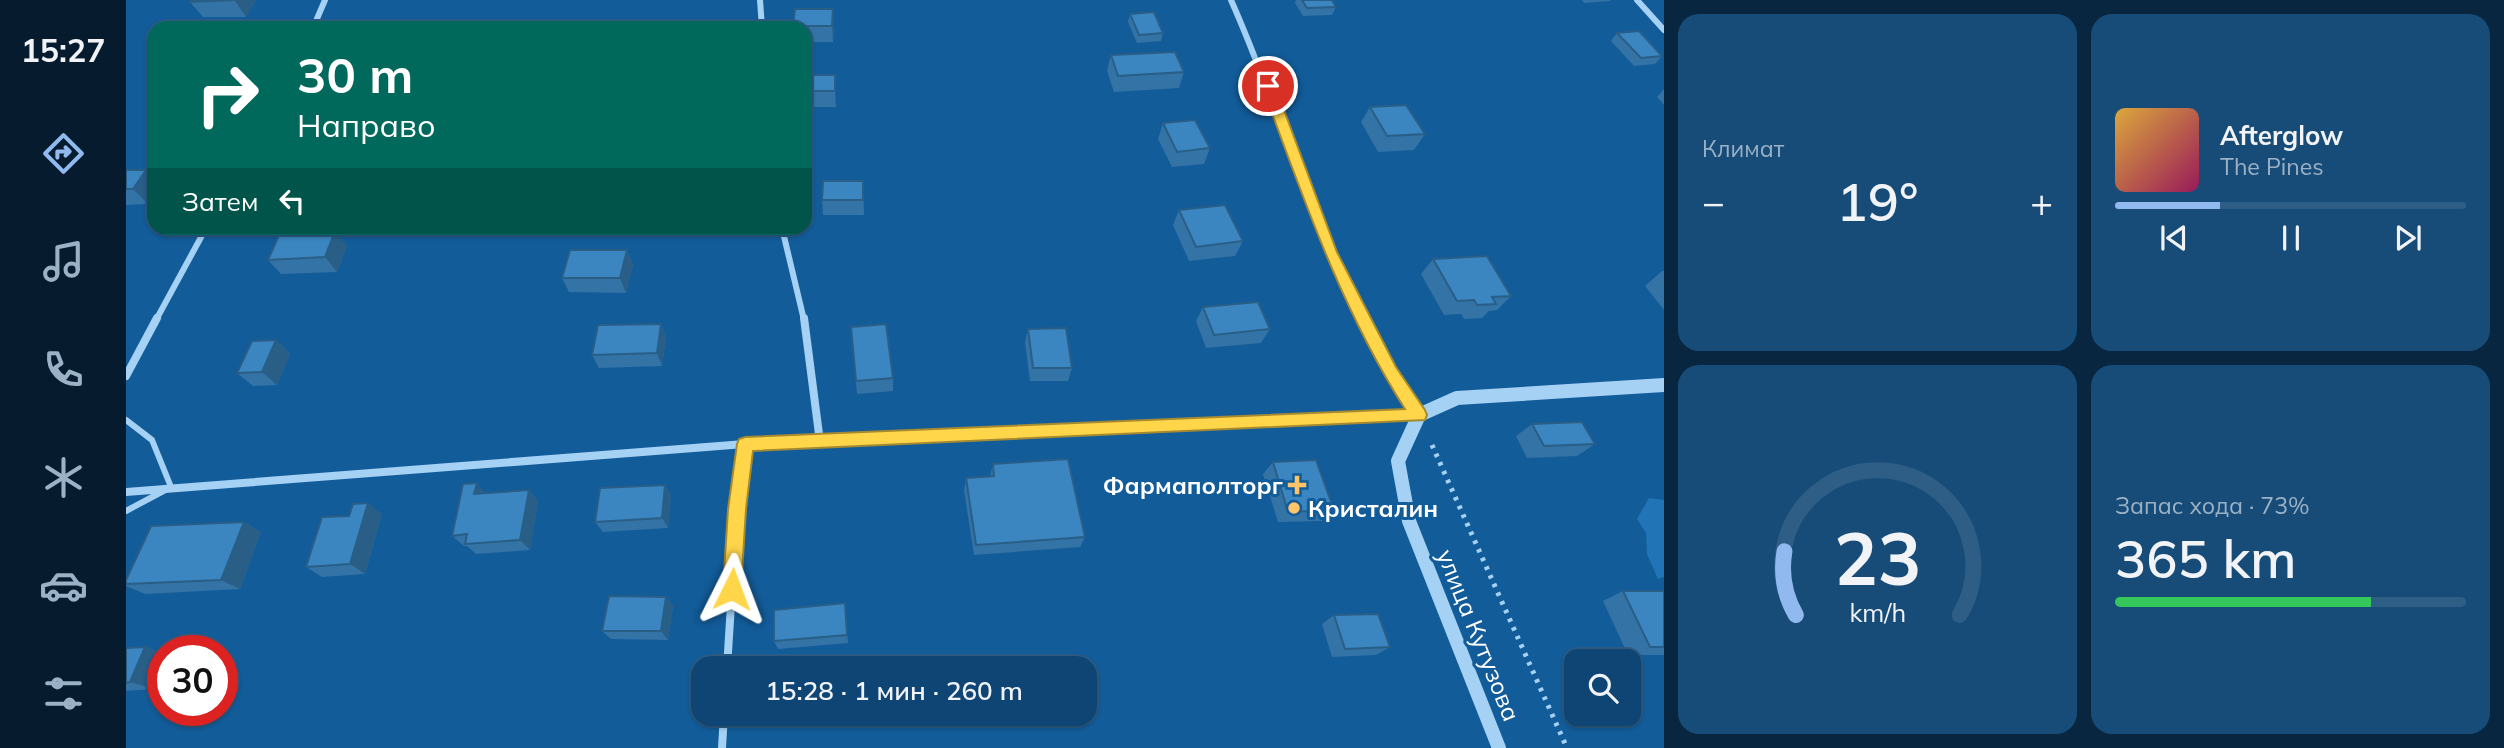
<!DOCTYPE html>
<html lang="ru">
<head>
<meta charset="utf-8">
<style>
  :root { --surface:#0e4574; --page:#174c79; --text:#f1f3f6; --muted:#9bb1c5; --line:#2e5d86; --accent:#90b9f0 }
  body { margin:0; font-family:Mulish,sans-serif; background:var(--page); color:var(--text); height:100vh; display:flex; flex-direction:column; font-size:26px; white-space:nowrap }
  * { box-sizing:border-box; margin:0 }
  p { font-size:23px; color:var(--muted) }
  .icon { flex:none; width:38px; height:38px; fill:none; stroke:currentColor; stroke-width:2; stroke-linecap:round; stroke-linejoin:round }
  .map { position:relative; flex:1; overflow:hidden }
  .details { display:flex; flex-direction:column; gap:14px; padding:14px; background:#082640; width:840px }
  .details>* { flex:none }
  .top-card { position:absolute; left:21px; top:21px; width:665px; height:214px; border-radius:21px; box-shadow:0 2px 5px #0004,0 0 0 2px var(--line); background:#00695c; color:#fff; overflow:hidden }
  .tools { position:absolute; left:1438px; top:649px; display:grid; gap:14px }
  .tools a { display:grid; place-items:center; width:77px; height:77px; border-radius:14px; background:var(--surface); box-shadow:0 2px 5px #0004,0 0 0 2px var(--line); font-size:35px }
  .speed { position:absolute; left:21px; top:635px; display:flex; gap:14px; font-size:35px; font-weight:700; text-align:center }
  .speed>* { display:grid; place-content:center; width:91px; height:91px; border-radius:50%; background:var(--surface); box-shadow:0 2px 5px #0004,0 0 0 2px var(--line); line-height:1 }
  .speed .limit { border:10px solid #d22; background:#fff; color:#111 }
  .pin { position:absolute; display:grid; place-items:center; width:60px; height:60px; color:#fff; margin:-30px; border:4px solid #fff; border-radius:50%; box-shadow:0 2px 7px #0007 }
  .me { position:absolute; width:77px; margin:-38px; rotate:3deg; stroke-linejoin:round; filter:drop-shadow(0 0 5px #0008) }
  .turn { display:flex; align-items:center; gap:24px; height:147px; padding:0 35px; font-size:32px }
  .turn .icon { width:91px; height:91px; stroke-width:2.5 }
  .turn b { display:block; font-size:49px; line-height:60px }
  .then { display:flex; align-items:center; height:66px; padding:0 35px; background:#0003; gap:14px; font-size:26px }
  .big { font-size:52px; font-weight:600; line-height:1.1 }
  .details .widget { flex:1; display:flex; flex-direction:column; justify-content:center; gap:10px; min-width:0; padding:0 24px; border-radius:21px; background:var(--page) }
  .details .dial { align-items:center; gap:0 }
  .dial svg { height:182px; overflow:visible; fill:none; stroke:var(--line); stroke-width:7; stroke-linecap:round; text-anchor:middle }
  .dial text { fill:var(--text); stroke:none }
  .song { display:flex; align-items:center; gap:21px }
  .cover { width:84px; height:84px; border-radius:10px; background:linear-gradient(135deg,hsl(40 70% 55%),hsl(330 70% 35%)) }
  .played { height:7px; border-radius:4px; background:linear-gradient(90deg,var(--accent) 30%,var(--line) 30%) }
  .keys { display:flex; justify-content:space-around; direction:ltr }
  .heat { display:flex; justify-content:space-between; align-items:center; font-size:38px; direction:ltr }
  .charge { height:10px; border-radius:5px; background:linear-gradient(90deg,#34c759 73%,var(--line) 0) }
  .details .tiles { flex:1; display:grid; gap:14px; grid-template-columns:repeat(2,1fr) }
  .trip { position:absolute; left:565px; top:656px; width:406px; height:70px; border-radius:21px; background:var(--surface); box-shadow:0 2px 5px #0004,0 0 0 2px var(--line); font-weight:600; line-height:70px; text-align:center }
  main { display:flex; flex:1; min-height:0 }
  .tabs { display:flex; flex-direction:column; width:126px; justify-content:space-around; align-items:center; background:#061c2e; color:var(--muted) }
  .tabs .icon { width:49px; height:49px }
  .tabs .selected { color:var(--accent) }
  .tabs b { font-size:32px; color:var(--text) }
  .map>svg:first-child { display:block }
  .green { fill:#2175b7 }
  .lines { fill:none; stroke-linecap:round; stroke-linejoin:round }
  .path { stroke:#a5d1f4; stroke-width:5; stroke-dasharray:3.5 6; stroke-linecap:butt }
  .service { stroke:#a5d1f4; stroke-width:6 }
  .minor-far1 { stroke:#a5d1f4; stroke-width:6 }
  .minor { stroke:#a5d1f4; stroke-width:8 }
  .tertiary { stroke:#a5d1f4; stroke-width:14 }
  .wall { fill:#3373a6 }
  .shaded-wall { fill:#295e87 }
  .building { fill:#3b86c1; stroke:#295e87; stroke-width:2 }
  .route { fill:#ffd54a; stroke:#a68a30; stroke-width:2 }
  .poi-dot { fill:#ffc368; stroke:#125c9a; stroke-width:2.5 }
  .labels { text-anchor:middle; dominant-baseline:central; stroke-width:6; stroke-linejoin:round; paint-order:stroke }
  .poi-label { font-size:24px; font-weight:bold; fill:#fff; stroke:#125c9a; text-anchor:end }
  .street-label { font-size:24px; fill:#fff; stroke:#125c9a }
</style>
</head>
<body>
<main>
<nav class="tabs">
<b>15:27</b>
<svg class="icon selected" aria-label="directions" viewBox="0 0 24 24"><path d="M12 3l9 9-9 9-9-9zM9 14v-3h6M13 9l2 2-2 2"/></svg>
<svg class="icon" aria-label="music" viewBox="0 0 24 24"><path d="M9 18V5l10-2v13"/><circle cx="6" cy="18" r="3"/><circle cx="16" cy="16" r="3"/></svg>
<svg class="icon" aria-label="phone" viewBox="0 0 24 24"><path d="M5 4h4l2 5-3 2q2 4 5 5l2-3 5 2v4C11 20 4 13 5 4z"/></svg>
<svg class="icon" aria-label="climate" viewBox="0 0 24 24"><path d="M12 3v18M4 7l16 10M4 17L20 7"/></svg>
<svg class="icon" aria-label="car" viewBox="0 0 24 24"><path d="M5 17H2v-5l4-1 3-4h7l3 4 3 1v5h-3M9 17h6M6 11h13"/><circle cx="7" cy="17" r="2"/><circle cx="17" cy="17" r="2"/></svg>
<svg class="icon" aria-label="filters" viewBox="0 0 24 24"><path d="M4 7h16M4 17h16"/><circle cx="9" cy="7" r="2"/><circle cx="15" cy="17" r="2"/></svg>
</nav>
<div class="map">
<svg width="1538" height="748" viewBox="0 0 1538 748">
  <rect width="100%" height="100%" fill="#125c9a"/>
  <!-- green -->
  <polygon class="green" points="1523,498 1538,500 1538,577 1532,579 1521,554 1520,533 1511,519"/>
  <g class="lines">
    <!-- path -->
    <polyline class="path" points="1306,445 1441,748"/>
    <!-- service -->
    <polyline class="service" points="0,420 26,440 45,487 0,511"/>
    <!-- minor-far1 -->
    <g class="minor-far1">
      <polyline points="634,0 636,28"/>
      <path d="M1105 0C1152 105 1182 218 1236 320"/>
      <polyline points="1511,0 1538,30"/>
      <polyline points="187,28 199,0"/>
      <polyline points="656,228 678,320"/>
      <polyline points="30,320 80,228"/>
    </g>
    <!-- minor -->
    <g class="minor">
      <polyline points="678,318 694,442"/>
      <polyline points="1236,318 1293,415"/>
      <polyline points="0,376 31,318"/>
      <polyline points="0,492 619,444 1292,415"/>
      <polyline points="601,668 611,509 619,444"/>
      <polyline points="596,748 598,714"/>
    </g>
    <!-- tertiary -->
    <polyline class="tertiary" points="1373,748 1283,521 1272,461 1293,415 1331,398 1538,385"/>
  </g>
  <!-- wall -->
  <g class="wall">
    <polygon points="130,0 120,17 77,17 64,2"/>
    <polygon points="1170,0 1206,0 1210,7 1206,15 1177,16 1169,3"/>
    <polygon points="1456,0 1484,0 1484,1 1458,3"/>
    <polygon points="1004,14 1037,33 1035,41 1011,43 1002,22"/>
    <polygon points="708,25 707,42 679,42 679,28 667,28 667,26"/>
    <polygon points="1491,33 1536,56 1529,64 1508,66 1485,41"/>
    <polygon points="985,55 1058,72 1053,88 988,92 981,71"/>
    <polygon points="679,75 709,75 710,107 679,107"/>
    <polygon points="1538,89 1538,105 1531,97"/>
    <polygon points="28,107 28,125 21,118"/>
    <polygon points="1244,107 1299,134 1288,150 1252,152 1235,122"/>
    <polygon points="1037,123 1084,148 1078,164 1046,167 1032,139"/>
    <polygon points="0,170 28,178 28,196 22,204 0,205"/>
    <polygon points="737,181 738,215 697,215 696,200"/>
    <polygon points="1053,210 1117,241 1109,256 1063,261 1047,225"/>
    <polygon points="221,246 211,272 155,274 142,260"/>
    <polygon points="501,250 507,265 500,293 443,292 436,278"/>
    <polygon points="1307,259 1385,296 1371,310 1363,311 1356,318 1338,319 1335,314 1318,315 1295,274"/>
    <polygon points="1536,271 1538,271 1538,310 1519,286"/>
    <polygon points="1077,307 1144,329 1135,343 1080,348 1070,321"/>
    <polygon points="535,324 540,337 536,366 473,368 466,355"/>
    <polygon points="725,327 767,378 767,391 731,394"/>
    <polygon points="902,329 946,368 942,381 904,381 899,342"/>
    <polygon points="150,340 164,354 151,385 127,386 111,373"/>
    <polygon points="1406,424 1469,444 1451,456 1401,458 1390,436"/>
    <polygon points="1147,462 1208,510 1196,521 1152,522 1137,474"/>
    <polygon points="867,464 959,537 954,547 848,555 838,490 840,478 864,476"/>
    <polygon points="539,485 545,496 542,528 477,532 469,522"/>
    <polygon points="403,490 412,501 404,550 350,554 341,546 338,546 326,536 359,493"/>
    <polygon points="256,514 239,574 196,577 180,567 223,516"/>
    <polygon points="118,522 135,532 114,589 19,594 0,586 0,580"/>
    <polygon points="1497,591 1538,591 1538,655 1502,655 1477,601"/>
    <polygon points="540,597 547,606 542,640 485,639 476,631"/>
    <polygon points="719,603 722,643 652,649 648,641"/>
    <polygon points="1208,615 1264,647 1250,655 1206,657 1196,624"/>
    <polygon points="19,647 37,653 37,664 27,689 0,691 0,648"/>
  </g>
  <!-- shaded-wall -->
  <g class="shaded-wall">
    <polygon points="109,0 130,0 120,17 109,1"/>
    <polygon points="707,9 708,25 707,42 706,26"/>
    <polygon points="709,75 710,90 710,107 709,91"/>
    <polygon points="20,170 28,178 28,196 22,204 7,189"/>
    <polygon points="209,231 221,246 211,272 199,257"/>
    <polygon points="501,250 507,265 500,293 494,278"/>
    <polygon points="535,324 540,337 536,366 531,353"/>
    <polygon points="150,340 164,354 151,385 136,372"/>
    <polygon points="351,483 361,495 348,494"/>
    <polygon points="539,485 545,496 542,528 536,518"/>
    <polygon points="403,490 412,501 404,550 394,540"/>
    <polygon points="242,503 256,514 239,574 224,564"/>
    <polygon points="118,522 135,532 114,589 95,580"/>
    <polygon points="540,597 547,606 542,640 535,631"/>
    <polygon points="19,647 37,653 37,664 27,689 4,682"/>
  </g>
  <!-- building -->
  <g class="building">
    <polygon points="66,0 109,0 64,2"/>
    <polygon points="1176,0 1206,0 1210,7 1181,8"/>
    <polygon points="669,9 707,9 706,26 667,26"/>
    <polygon points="1028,12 1037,33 1013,35 1004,14"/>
    <polygon points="588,21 588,28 544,28 544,24"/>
    <polygon points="294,25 293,28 262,28 263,26"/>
    <polygon points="1513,31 1536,56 1515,58 1491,33"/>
    <polygon points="1049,52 1058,72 992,76 985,55"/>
    <rect x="679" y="75" width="30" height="16"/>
    <polygon points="1280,105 1299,134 1261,136 1244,107"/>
    <polygon points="28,107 28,118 21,118"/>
    <polygon points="1069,120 1084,148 1051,152 1037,123"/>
    <polygon points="0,170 20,170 7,189 0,189"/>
    <polygon points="697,181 737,181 737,200 696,200"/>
    <polygon points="1099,205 1117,241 1070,247 1053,210"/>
    <polygon points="209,231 199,257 142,260 154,233"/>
    <polygon points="444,250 501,250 494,278 436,278"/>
    <polygon points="1361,256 1385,296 1366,297 1370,304 1351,305 1348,300 1331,301 1307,259"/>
    <polygon points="1132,302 1144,329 1088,335 1077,307"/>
    <polygon points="535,324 531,353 466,355 472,325"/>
    <polygon points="760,324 767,378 730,381 725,327"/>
    <polygon points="940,328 946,368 907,368 902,329"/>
    <polygon points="150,340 136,372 111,373 126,341"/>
    <polygon points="1456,422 1469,444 1418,446 1406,424"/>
    <polygon points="942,459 959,537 850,545 840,478 868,476 867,464"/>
    <polygon points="1190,460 1208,510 1162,512 1147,462"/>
    <polygon points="351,483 348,494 403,490 394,540 339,544 341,534 326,536 337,484"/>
    <polygon points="539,485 536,518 469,522 474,488"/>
    <polygon points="242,503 224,564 180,567 196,517 223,516 227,504"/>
    <polygon points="118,522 95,580 0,584 0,580 25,526"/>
    <polygon points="1497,591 1538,591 1538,647 1524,647"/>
    <polygon points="483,596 540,597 535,631 476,631"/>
    <polygon points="719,603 721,635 648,641 648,610"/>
    <polygon points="1252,614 1264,647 1219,649 1208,615"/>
    <polygon points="19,647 4,682 0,683 0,648"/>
  </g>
  <!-- route -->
  <path class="route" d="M1142 82 1149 86 1211 252 1270 367 1299 410 1301 415 1299 420 627 451 620 509 615 589 613 595 606 598 599 595 597 589 602 509 611 444 613 439 619 437 1279 409C1215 309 1177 197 1136 86Z"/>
  <!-- markers -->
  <g class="poi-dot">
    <path d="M1167.5 474.5h7v7h7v7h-7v7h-7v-7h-7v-7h7z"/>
    <circle cx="1168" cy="508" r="7"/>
  </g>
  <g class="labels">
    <!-- poi labels -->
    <g class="poi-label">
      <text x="1157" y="485">Фармаполторг</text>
      <text x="1182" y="508" text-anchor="start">Кристалин</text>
    </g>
    <!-- street labels -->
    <g class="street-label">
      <text transform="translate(1353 635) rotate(68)">улица Кутузова</text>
    </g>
  </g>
</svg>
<div class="tools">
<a><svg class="icon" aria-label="search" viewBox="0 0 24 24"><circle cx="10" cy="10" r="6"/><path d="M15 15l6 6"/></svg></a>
</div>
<div class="speed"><div class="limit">30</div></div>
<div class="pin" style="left:1142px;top:86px;background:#d93025"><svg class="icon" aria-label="arrive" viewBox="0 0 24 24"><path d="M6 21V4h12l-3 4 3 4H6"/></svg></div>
<svg class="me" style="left:606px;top:589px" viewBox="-20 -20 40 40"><path d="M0-17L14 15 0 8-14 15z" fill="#ffd54a" stroke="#fff" stroke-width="4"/></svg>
<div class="trip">15:28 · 1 мин · 260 m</div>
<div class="top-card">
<div class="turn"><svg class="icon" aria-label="right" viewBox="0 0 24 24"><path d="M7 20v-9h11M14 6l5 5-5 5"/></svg><div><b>30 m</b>Направо</div></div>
<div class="then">Затем<svg class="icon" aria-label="left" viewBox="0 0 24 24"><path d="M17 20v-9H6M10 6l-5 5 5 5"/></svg></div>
</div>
</div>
<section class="details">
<div class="tiles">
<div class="widget"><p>Климат</p>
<div class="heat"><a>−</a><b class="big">19°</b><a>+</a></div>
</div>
<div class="widget">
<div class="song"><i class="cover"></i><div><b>Afterglow</b><p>The Pines</p></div></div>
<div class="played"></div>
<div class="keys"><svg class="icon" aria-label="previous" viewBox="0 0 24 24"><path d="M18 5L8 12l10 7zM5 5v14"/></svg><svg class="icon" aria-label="pause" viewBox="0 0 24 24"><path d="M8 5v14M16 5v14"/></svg><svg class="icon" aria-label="next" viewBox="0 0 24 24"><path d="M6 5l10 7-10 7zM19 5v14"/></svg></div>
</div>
<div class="widget dial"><svg viewBox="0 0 100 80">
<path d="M14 69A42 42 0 1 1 86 69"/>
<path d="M14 69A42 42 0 0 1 9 41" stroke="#90b9f0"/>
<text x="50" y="56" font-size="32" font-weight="700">23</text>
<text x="50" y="72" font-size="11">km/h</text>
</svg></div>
<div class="widget"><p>Запас хода · 73%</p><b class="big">365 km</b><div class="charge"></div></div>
</div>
</section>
</main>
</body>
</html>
